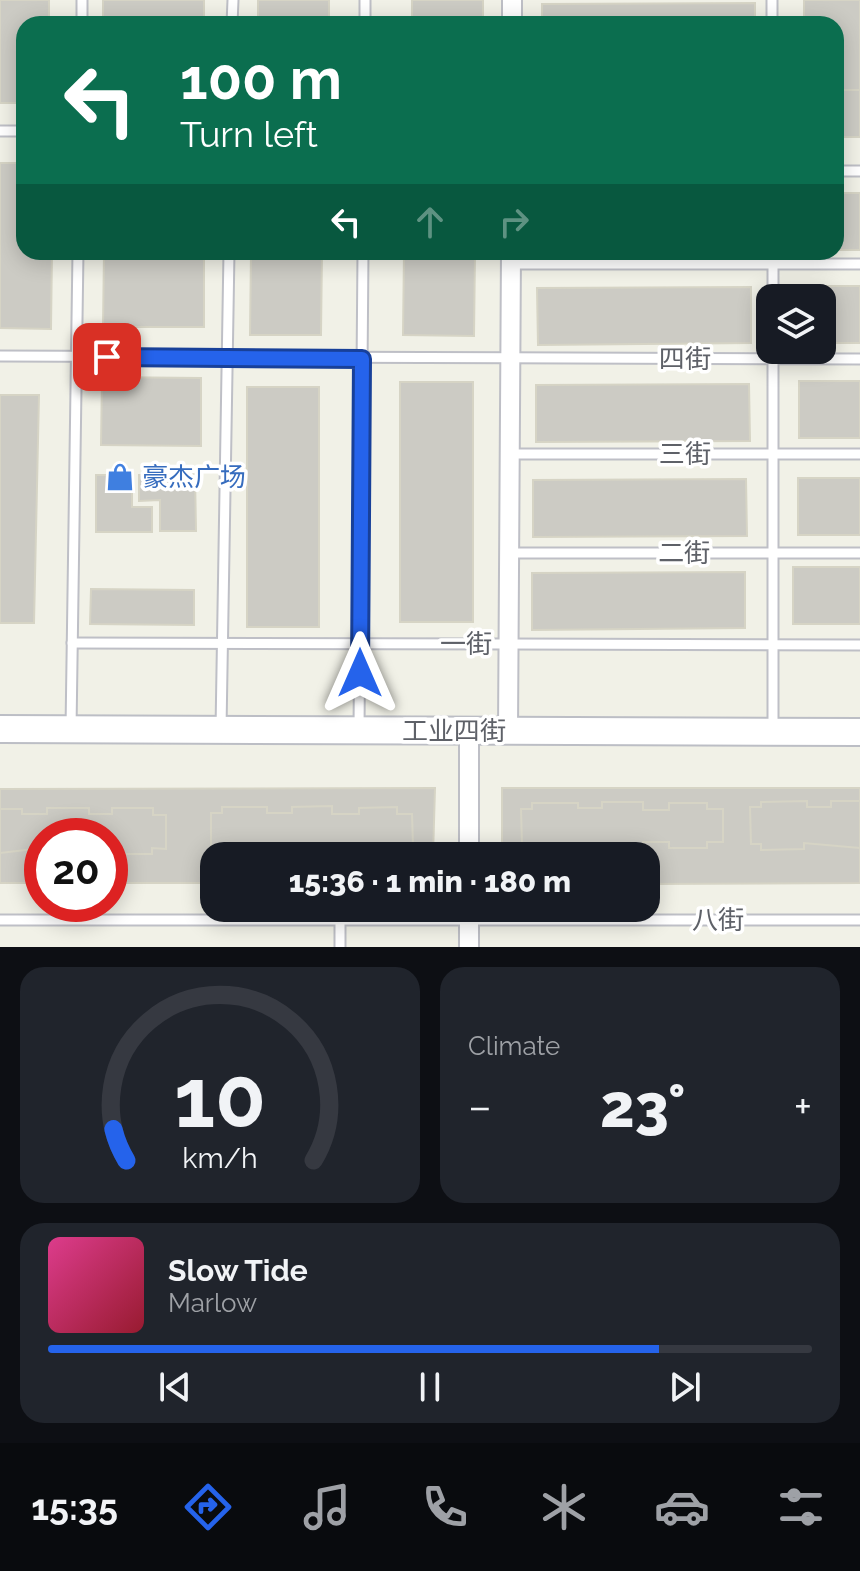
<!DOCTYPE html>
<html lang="en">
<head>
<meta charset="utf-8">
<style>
  :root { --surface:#171b24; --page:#20242c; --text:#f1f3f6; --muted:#9ea1a6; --line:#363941; --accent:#2563eb }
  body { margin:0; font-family:Raleway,"Noto Sans SC",sans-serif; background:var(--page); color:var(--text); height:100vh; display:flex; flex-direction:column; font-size:30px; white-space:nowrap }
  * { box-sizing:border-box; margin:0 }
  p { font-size:26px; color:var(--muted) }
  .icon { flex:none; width:44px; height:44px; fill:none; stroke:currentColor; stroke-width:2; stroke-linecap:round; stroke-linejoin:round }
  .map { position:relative; height:947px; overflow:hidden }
  .panel { display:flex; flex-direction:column; gap:20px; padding:20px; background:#0d0f14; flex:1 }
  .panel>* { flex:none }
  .guide { position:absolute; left:16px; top:16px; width:828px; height:244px; border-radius:24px; box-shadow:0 4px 20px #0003; background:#0b6e4f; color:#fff; overflow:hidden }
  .tools { position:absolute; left:756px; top:284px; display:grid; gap:16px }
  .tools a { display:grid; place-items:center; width:80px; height:80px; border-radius:16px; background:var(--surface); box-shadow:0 4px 20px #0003; font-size:40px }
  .speed { position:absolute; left:24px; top:818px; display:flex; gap:16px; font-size:40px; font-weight:700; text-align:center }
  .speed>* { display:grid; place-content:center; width:104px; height:104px; border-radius:50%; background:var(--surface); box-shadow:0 4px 20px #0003; line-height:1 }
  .speed .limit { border:12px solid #d22; background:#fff; color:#111 }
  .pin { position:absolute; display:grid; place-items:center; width:68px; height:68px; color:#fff; margin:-34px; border-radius:16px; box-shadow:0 4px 12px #0006 }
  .me { position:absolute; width:88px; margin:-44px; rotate:0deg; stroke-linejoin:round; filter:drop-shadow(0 0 6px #0008) }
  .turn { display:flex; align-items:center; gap:28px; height:168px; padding:0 32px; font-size:36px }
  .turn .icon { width:104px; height:104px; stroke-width:2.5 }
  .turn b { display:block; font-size:56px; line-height:68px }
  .lanes { display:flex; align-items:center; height:76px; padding:0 32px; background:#0003; justify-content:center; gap:40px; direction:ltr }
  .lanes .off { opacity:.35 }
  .big { font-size:60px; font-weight:800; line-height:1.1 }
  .panel .card { flex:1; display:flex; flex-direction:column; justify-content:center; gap:12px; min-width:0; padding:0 28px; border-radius:24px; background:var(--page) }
  .panel .dial { align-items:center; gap:0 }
  .dial svg { height:208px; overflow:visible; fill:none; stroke:var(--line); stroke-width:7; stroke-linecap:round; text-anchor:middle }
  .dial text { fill:var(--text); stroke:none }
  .song { display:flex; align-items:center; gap:24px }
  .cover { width:96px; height:96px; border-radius:12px; background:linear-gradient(135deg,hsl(330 70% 55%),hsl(350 70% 35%)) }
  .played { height:8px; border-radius:4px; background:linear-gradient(90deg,var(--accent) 80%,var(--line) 80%) }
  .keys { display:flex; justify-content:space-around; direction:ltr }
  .heat { display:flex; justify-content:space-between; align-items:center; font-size:44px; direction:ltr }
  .panel .tiles { flex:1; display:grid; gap:20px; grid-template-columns:1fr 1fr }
  .card:last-child { grid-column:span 2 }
  .trip { position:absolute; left:200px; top:842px; width:460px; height:80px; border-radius:24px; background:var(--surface); box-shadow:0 4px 20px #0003; font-weight:800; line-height:80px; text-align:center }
  .tabs { display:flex; height:128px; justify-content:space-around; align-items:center; background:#090b0e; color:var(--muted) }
  .tabs .icon { width:56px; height:56px }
  .tabs .current { color:var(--accent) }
  .tabs b { font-size:36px; color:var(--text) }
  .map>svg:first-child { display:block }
  .building { fill:#cccbc4; stroke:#d6d4c5; stroke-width:2 }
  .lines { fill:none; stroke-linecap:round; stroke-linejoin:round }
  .lane-casing { stroke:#bebfc6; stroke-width:13 }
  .street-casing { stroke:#bebfc6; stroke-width:22 }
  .secondary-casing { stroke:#bcbec5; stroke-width:30 }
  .lane { stroke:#fff; stroke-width:9 }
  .street { stroke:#fff; stroke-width:18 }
  .secondary { stroke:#fff; stroke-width:26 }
  .route-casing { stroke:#184099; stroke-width:20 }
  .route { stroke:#2563eb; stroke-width:14 }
  .labels { text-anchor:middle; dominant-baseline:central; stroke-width:7; stroke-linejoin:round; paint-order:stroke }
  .street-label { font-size:26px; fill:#5e6168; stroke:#fff }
  .shop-label { font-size:26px; fill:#366cbe; stroke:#fff; text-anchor:start }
</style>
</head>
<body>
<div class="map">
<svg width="860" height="947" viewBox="0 0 860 947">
  <rect width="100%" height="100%" fill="#f1f1e7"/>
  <!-- building -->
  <g class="building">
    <polygon points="0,0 49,0 49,24 24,24 24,103 0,103"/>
    <rect x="103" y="0" width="101" height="24"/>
    <rect x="258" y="0" width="71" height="24"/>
    <rect x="412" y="0" width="71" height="24"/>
    <polygon points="804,0 860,0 860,137 836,137 836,24 804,24"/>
    <polygon points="755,3 755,24 542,24 542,4"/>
    <rect x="836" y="90" width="24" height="47"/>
    <polygon points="0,163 24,163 24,252 52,252 51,329 0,328"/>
    <rect x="836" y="193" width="24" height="57"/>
    <polygon points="104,252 204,252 204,327 103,327"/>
    <polygon points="251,252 322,252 321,335 250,335"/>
    <polygon points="404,252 475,252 474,336 403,335"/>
    <polygon points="802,286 860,286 860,343 822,343 822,298 802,298"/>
    <polygon points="751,287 751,343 538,345 537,288"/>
    <polygon points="102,377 201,378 201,446 101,445"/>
    <rect x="799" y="381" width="61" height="57"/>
    <rect x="400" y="382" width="73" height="240"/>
    <polygon points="749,384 750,441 536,442 536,385"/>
    <rect x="247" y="387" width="72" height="240"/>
    <polygon points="0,395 39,395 34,623 0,623"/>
    <polygon points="195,474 196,531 160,531 160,500 139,501 139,475"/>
    <polygon points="96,475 132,475 132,507 152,507 152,532 96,532"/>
    <rect x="798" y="478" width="62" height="57"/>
    <polygon points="746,479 747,536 533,537 533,480"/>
    <rect x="793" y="567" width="67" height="57"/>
    <polygon points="745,572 745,628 532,630 532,573"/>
    <polygon points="91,589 194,590 194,625 90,624"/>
    <polygon points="435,788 433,856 214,856 214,883 110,883 110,836 42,836 42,883 0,883 0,789"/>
    <polygon points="502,788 860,788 860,883 646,884 646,856 502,856"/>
    <polygon points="807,801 807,807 831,807 831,801 860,801 860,848 804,843 804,849 761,850 761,844 751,844 750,807 761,807 761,802"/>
    <polygon points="602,802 643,802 643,810 669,810 669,803 707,803 707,809 723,809 723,842 707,842 707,848 669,848 669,842 643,842 643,849 600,849 600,844 575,844 575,851 532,851 532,845 522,845 521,809 532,809 532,803 578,803 578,808 602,808"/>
    <polygon points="332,806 332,814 359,814 359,808 397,807 397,814 412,814 413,846 397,846 397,852 358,852 358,846 332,847 332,853 290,854 290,849 265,849 265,855 222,856 222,849 211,849 211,813 222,813 222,807 267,807 267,813 292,813 292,807"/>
    <polygon points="47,808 89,808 89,814 112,814 112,808 153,808 153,815 166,815 166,849 152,848 152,854 113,854 110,836 42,836 42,848 0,853 0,809 22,809 22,814 47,814"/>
  </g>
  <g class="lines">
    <defs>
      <g id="lane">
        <polyline points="772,0 772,24"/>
        <polyline points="82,24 82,0"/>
        <polyline points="232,24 233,0"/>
        <polyline points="365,24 365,0"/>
        <polyline points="0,131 24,131"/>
        <polyline points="836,171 860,171"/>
        <polyline points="773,252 773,298"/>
        <polyline points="511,264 860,264"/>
        <polyline points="773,350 773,731"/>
        <polyline points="0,356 860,359"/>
        <polyline points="509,454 860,454"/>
        <polyline points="509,553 860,553"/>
        <polyline points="72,643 860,645"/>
        <polyline points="71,729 78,252"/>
        <polyline points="221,729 229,252"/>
        <polyline points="359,729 363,252"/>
        <polyline points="0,920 860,920"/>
        <polyline points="340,947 340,920"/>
      </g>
      <g id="street">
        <polyline points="512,24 512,0"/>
        <polyline points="469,730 469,856"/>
        <polyline points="508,731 511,252"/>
        <polyline points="469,908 469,947"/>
      </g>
      <polyline id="secondary" points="0,729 860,732"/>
    </defs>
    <!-- lane casing -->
    <use href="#lane" class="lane-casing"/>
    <!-- street casing -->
    <use href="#street" class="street-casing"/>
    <!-- secondary casing -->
    <use href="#secondary" class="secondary-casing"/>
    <!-- lane -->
    <use href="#lane" class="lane"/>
    <!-- street -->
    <use href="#street" class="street"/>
    <!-- secondary -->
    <use href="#secondary" class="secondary"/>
  </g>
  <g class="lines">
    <defs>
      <polyline id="route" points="107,357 362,359 360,673"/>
    </defs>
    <!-- route casing -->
    <use href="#route" class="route-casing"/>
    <!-- route -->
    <use href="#route" class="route"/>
  </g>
  <!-- icons -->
  <defs>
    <symbol id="shop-bare" viewBox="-9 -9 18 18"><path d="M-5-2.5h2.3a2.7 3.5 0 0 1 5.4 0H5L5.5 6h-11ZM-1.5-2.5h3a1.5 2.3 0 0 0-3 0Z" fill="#3f7fe0" stroke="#fff" stroke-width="2.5" paint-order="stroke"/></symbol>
  </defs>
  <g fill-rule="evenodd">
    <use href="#shop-bare" x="100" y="457" width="40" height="40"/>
  </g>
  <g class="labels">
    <!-- street labels -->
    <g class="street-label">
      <text x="685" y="359">四街</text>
      <text x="685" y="454">三街</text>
      <text x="684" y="553">二街</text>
      <text x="466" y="644">一街</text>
      <text x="454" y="731">工业四街</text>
      <text x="718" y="920">八街</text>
    </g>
    <!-- shop labels -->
    <g class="shop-label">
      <text x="142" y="477">豪杰广场</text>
    </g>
  </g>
</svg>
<div class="tools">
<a><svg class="icon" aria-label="layers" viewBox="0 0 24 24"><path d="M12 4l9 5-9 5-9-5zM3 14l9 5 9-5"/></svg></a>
</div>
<div class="speed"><div class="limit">20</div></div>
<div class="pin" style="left:107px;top:357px;background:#d93025"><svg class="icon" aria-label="arrive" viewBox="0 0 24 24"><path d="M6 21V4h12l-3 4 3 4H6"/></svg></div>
<svg class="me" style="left:360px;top:673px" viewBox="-20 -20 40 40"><path d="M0-17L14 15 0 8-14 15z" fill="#2563eb" stroke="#fff" stroke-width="4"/></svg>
<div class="trip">15:36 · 1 min · 180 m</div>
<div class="guide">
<div class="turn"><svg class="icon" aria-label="left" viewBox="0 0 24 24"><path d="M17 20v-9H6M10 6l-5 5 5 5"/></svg><div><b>100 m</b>Turn left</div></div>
<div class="lanes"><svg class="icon" aria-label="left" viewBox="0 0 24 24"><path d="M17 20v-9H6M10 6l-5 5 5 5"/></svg><svg class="icon off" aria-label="ahead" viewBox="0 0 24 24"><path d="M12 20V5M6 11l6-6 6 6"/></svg><svg class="icon off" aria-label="right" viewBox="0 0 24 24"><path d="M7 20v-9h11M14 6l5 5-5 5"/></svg></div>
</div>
</div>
<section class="panel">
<div class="tiles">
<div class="card dial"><svg viewBox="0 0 100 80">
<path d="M14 69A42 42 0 1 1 86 69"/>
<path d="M14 69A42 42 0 0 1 9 57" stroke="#2563eb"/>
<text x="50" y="56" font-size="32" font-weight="700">10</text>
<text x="50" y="72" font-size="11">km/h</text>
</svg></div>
<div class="card"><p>Climate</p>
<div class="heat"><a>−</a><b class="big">23°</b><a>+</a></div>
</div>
<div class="card">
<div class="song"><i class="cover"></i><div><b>Slow Tide</b><p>Marlow</p></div></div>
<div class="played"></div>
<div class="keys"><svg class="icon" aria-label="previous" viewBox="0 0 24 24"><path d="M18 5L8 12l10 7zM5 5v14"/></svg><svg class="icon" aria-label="pause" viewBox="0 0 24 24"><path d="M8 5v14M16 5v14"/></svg><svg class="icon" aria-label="next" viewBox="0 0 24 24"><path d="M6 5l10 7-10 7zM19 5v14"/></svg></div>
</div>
</div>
</section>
<nav class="tabs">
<b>15:35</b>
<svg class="icon current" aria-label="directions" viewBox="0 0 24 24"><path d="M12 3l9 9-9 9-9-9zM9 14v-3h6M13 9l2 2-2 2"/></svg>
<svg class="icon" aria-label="music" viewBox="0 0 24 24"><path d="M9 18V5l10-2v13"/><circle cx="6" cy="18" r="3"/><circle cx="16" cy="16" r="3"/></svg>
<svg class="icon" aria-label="phone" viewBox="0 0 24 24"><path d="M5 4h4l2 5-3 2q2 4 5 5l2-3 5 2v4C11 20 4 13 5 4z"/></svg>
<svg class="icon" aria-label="climate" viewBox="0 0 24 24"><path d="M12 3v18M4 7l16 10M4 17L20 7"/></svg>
<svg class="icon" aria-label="car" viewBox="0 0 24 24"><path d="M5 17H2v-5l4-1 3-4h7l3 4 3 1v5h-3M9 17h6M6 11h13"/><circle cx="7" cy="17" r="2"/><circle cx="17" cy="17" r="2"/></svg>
<svg class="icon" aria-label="filters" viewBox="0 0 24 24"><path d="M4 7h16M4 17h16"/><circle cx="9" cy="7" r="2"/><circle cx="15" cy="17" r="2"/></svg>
</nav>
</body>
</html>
